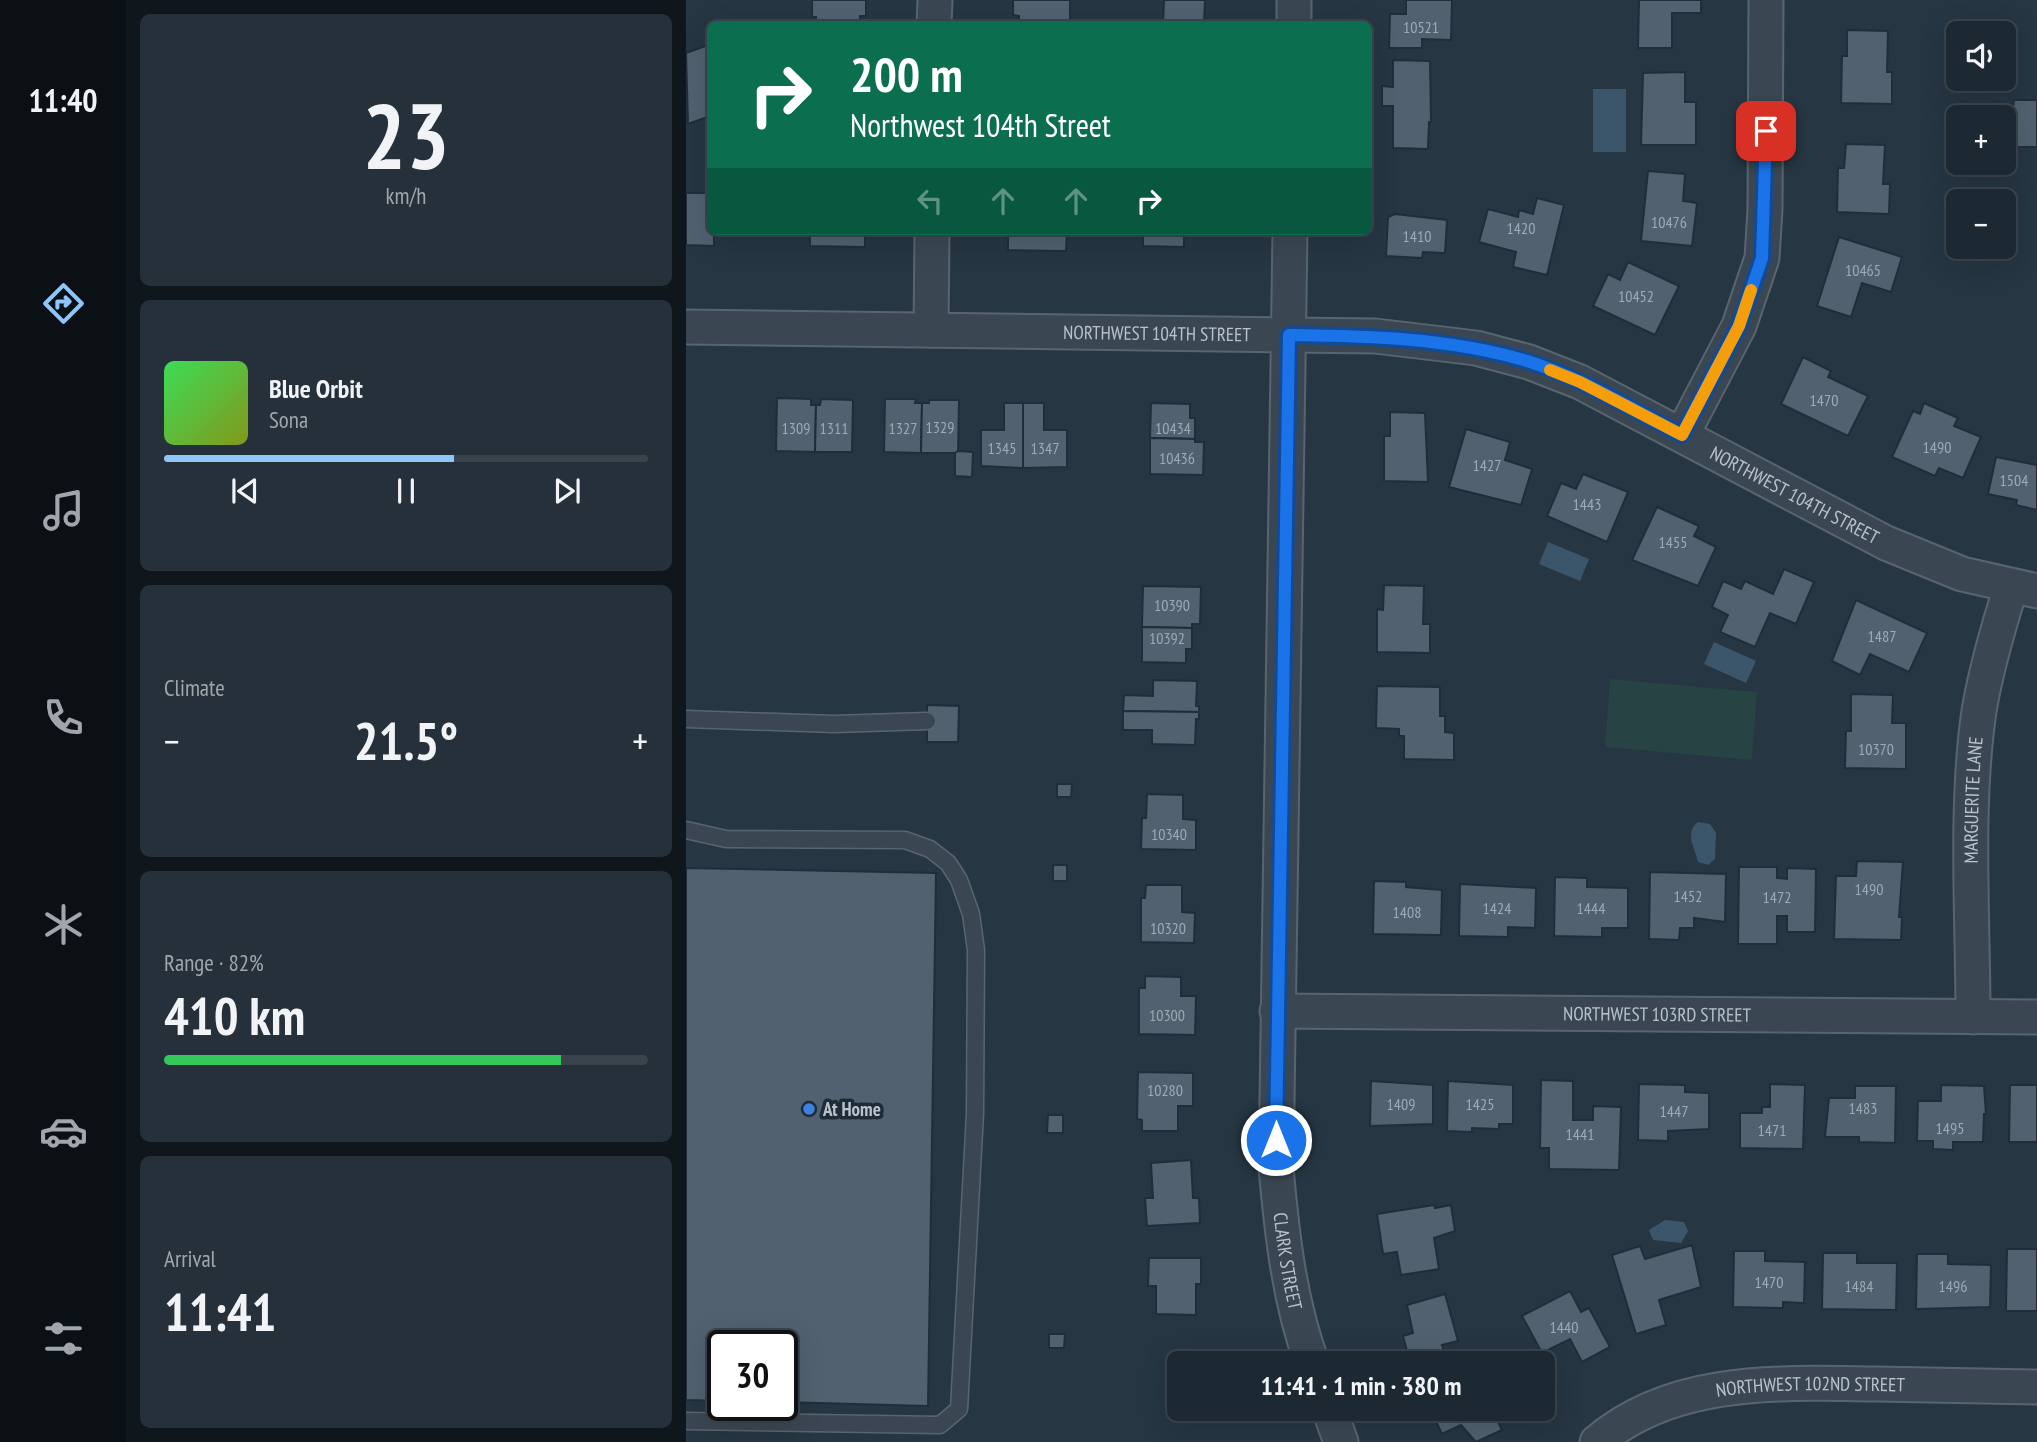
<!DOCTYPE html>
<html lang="en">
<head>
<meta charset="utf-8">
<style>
  :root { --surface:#1c2832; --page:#25303a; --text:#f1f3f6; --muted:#a0a6ac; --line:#3a444d; --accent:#8fc6fa }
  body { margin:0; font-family:"PT Sans Narrow",sans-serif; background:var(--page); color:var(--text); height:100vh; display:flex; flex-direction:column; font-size:26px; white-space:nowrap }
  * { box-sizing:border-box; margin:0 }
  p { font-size:23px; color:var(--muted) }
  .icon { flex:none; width:38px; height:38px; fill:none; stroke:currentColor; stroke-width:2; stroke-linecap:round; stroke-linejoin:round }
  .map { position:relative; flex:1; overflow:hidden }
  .sheet { display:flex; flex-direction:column; gap:14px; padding:14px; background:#0f161c; width:560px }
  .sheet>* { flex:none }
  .guide { position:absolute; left:21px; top:21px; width:665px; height:214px; border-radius:10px; box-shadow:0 7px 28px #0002,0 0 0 2px var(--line); background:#0b6e4f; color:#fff; overflow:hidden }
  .buttons { position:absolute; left:1260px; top:21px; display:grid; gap:14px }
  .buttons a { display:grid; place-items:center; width:70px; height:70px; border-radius:10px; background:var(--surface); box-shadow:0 7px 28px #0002,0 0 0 2px var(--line); font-size:35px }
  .speed { position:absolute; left:21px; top:1330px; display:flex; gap:14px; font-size:35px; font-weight:700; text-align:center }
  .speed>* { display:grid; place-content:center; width:91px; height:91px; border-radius:50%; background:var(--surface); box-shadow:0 7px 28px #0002,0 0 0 2px var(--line); line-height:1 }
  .speed .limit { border:4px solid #111; border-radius:10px; background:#fff; color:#111 }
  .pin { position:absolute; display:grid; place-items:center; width:60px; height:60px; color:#fff; margin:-30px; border-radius:14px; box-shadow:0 4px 10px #0006 }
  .me { position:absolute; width:77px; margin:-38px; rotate:0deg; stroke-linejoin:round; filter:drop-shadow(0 0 5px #0008) }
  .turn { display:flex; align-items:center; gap:24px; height:147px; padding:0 28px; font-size:32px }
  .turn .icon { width:91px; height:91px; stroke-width:2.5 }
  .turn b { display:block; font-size:49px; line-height:60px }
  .lanes { display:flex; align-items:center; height:66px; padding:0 28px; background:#0003; justify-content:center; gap:35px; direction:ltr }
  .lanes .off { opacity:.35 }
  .big { font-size:52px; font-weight:600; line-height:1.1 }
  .sheet .card { flex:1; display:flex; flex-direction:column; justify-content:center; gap:10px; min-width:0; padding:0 24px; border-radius:10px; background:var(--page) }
  .sheet .dial { align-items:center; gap:0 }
  .dial b { font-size:91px; line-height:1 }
  .song { display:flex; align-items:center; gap:21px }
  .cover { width:84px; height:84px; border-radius:10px; background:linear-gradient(135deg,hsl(130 70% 55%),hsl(70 70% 35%)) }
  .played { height:7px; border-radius:4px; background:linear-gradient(90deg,var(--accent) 60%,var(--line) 60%) }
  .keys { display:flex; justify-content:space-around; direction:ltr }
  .heat { display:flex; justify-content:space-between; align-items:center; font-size:38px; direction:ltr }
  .charge { height:10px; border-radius:5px; background:linear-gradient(90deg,#34c759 82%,var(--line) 0) }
  .trip { position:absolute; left:481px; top:1351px; width:388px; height:70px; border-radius:10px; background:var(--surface); box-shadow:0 7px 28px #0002,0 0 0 2px var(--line); font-weight:600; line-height:70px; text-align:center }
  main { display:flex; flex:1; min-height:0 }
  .menu { display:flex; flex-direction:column; width:126px; justify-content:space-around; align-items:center; background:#0b1014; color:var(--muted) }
  .menu .icon { width:49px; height:49px }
  .menu .on { color:var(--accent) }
  .menu b { font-size:32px; color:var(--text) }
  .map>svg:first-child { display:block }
  .green { fill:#284343 }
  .water { fill:#3b566b }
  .building { fill:#51616f; stroke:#212e39; stroke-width:2 }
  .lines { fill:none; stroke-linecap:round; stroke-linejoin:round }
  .service-casing { stroke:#58656f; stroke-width:19 }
  .minor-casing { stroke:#58656f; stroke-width:37 }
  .service { stroke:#3a4752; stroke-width:16 }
  .minor { stroke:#3a4752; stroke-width:33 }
  .route-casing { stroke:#114b97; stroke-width:18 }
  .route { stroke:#1a73e8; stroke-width:12 }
  .slow { stroke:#f59e0b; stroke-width:12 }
  .shop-dot { fill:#3f7fe0; stroke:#1f2c37; stroke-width:2.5 }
  .labels { text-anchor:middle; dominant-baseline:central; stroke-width:7; stroke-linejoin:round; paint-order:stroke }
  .number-label { font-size:16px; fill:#9eaab5 }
  .street-label { font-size:19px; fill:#b7c2cc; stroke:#1f2c37 }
  .poi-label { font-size:19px; font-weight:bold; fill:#b7c2cc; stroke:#1f2c37; text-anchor:start }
</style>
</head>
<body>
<main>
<nav class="menu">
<b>11:40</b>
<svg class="icon on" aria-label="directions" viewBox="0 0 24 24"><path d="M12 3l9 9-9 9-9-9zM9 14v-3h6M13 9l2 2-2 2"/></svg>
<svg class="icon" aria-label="music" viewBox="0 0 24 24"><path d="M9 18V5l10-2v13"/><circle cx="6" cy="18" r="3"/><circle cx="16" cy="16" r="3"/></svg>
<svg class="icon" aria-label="phone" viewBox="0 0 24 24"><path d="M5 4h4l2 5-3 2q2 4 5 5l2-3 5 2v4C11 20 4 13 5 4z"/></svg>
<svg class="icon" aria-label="climate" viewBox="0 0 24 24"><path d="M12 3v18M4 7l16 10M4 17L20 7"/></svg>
<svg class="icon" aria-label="car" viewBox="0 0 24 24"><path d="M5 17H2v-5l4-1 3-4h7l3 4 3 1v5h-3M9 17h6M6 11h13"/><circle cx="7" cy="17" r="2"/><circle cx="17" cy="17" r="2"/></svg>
<svg class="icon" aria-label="filters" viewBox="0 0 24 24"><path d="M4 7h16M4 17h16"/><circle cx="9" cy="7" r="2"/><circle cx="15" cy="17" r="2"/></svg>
</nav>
<section class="sheet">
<div class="card dial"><b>23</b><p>km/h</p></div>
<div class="card">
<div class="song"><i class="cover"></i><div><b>Blue Orbit</b><p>Sona</p></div></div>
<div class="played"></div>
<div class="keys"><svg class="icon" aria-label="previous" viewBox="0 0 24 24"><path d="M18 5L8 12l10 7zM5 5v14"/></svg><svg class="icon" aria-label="pause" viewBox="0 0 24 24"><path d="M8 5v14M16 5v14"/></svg><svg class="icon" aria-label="next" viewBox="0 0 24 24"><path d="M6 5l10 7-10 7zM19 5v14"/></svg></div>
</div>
<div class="card"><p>Climate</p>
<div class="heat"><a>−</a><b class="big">21.5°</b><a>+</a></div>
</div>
<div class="card"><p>Range · 82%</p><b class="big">410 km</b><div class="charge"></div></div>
<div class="card"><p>Arrival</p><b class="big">11:41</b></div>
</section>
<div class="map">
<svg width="1351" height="1442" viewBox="0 0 1351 1442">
  <rect width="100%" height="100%" fill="#263642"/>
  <!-- green -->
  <polygon class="green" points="924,679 1071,692 1066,760 919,747"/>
  <!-- water -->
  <g class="water">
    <rect x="907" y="89" width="33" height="63"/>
    <polygon points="862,542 903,559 894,581 853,564"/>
    <polygon points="1028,642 1070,661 1060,683 1018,664"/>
    <path d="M1012 822 1024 824 1030 833 1029 859 1022 865 1012 862C1009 848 998 833 1012 822Z"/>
    <polygon points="979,1220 998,1222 1002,1231 995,1243 967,1240 963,1230"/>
  </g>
  <!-- building -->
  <g class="building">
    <polygon points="126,0 180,0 180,16 174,16 174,24 130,24 130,17 126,17"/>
    <polygon points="327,0 384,0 384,24 333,24 333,16 327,15"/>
    <polygon points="478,0 519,0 518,24 477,24"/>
    <polygon points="720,0 766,0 765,40 736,39 736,48 703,48 704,14 720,14"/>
    <polygon points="953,0 1015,0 1015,13 986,13 986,48 952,48"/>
    <polygon points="1161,30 1202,31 1201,72 1206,72 1206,104 1155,103 1156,56 1161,56"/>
    <polygon points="22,45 24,116 2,124 0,53"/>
    <polygon points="707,60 744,61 745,122 743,122 742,149 707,148 707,106 696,106 696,86 707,87"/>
    <polygon points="999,72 999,102 1010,102 1010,145 955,145 957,73"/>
    <polygon points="1328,100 1351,100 1351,147 1328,147 1328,133 1324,133"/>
    <polygon points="1160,144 1199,145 1197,184 1204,184 1203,214 1151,212 1152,168 1158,168"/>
    <polygon points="962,171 999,174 997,201 1011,203 1006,246 955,241"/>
    <polygon points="0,193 24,193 24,231 64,233 28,235 28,246 0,245"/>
    <polygon points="851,198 878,205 861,275 827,267 830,252 793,242 802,209 832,217 833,210 847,214"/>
    <polygon points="709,214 761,220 759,253 737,252 736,258 700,256 702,217"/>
    <polygon points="124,231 179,231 179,247 124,246"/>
    <polygon points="322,231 381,231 380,251 322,250"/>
    <polygon points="457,231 505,231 505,235 498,235 498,247 457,246"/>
    <polygon points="1153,237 1216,257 1205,292 1176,283 1165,317 1131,306"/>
    <polygon points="942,262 993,286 969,335 907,306 922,274 934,280"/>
    <polygon points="1117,357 1145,371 1142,377 1182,396 1162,436 1095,404"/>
    <polygon points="91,398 125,399 125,405 130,405 129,452 90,451"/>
    <polygon points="135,399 167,400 166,452 129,452 130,405 134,405"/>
    <polygon points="199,399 230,399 229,403 236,403 235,453 198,452"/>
    <polygon points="243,400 273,400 272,453 235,453 236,403 243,403"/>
    <polygon points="318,403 337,403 337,468 295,466 295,430 318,430"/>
    <polygon points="337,403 358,403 358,430 381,430 381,467 337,468"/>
    <polygon points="465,403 504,404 504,418 509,418 509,439 464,438"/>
    <polygon points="1238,403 1272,418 1268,426 1295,437 1277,478 1253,468 1249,476 1206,457 1227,411 1234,414"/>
    <polygon points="704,412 739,413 742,482 698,481 698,436 704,436"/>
    <polygon points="780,429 824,442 819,460 846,469 835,505 763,487"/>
    <polygon points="464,438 509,439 509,442 518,442 517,475 464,474"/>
    <polygon points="272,451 287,452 286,477 269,476 269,453"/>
    <polygon points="1310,457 1351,465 1351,510 1330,505 1331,500 1302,494"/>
    <polygon points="897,474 942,492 921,542 861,516 875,483 890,489"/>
    <polygon points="971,507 1013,526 1008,536 1030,547 1012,586 946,560"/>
    <polygon points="1098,569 1128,582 1110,624 1084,613 1069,647 1034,632 1042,615 1026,607 1037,581 1055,589 1059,581 1087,594"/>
    <polygon points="698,585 738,586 737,624 744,624 744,653 691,652 691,609 697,610"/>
    <polygon points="457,586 515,587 514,624 506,624 506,628 456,627"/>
    <polygon points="1170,600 1241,633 1223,672 1184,654 1174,675 1146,661"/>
    <polygon points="456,627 506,628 506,649 500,649 500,663 456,662"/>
    <polygon points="467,680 511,681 510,706 513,706 513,712 437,711 438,695 467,696"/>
    <polygon points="691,686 754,687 754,716 759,716 759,732 768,733 768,760 718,759 718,736 713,736 713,729 690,728"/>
    <polygon points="1165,694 1207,695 1206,723 1220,723 1220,769 1159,768 1160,731 1165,731"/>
    <polygon points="241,705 273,706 272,742 241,742"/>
    <polygon points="437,711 513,712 513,719 510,719 509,745 466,744 466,730 437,730"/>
    <polygon points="371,784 386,784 385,797 371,797"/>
    <polygon points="461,794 497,795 497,819 510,820 510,850 455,849 456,818 460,818"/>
    <polygon points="1171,861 1217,862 1213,917 1216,917 1215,940 1148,939 1150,876 1170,876"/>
    <rect x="367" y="865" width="14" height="16"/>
    <polygon points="1053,867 1091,867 1091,878 1101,879 1101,868 1130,869 1129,932 1101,932 1101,916 1091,916 1091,944 1052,944"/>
    <polygon points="0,868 250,873 242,1406 96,1402 96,1346 37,1346 37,1401 0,1400"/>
    <polygon points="964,872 1040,874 1039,922 1008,918 1008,928 994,928 993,940 963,939"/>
    <polygon points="869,877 901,878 901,887 942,888 942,928 916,928 916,937 868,936"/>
    <polygon points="688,881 720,882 720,887 756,890 755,935 687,934"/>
    <polygon points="774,884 850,888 849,928 822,927 822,937 773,936"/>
    <polygon points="460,885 496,885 496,912 509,913 508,943 455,942 455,898 459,898"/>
    <polygon points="459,976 495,977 495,996 510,996 509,1035 453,1034 453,988 459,988"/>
    <polygon points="452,1072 507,1073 507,1106 492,1106 492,1131 456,1131 456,1120 451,1119"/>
    <polygon points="855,1080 887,1081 887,1120 907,1120 907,1106 935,1107 933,1170 863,1169 863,1148 854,1148"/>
    <polygon points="685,1081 747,1085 747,1124 684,1126"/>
    <polygon points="762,1081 827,1085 827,1124 813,1124 813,1129 786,1128 786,1132 761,1131"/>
    <polygon points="953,1084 999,1085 999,1092 1023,1093 1023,1129 982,1131 982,1141 952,1140"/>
    <polygon points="1084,1084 1119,1085 1117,1149 1054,1148 1054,1113 1076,1113 1076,1107 1084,1107"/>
    <polygon points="1255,1085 1298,1086 1300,1114 1298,1114 1297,1142 1267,1142 1267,1150 1247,1149 1247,1141 1231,1141 1232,1101 1255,1101"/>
    <polygon points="1324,1085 1351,1085 1351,1142 1323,1142"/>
    <polygon points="1169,1086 1210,1086 1209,1143 1173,1142 1173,1137 1139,1137 1143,1098 1169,1098"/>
    <polygon points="362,1115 377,1115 377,1133 361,1133"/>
    <polygon points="505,1160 507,1198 513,1198 514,1223 461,1226 459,1198 467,1198 465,1163"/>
    <polygon points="748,1205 749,1208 765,1205 769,1231 748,1238 753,1269 715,1275 711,1252 697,1254 691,1214"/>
    <polygon points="1006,1245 1015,1287 973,1300 980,1325 950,1334 926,1255 954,1246 959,1259"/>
    <polygon points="1321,1249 1351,1249 1351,1311 1320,1311"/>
    <polygon points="1048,1251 1079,1251 1079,1261 1119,1262 1118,1303 1097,1302 1097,1308 1047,1307"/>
    <polygon points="1137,1253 1171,1253 1171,1263 1211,1263 1210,1310 1136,1309"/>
    <polygon points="1231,1254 1262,1254 1262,1264 1305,1265 1304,1307 1230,1309"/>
    <polygon points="463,1258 515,1258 515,1284 510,1284 510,1315 470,1314 470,1286 462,1286"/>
    <polygon points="884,1291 895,1312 903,1308 924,1347 896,1362 884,1339 856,1353 836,1316"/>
    <polygon points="759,1294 772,1341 756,1345 758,1352 724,1362 717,1336 727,1333 721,1305"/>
    <polygon points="363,1334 379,1334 378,1348 363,1348"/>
    <polygon points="495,1351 535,1352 535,1363 495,1363"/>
    <rect x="487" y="1379" width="7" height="29"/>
    <polygon points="744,1409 806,1409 816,1430 790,1442 775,1425 756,1434"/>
  </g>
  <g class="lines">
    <defs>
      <g id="service">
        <polyline points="0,719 148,724 241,721"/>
        <polyline points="0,830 40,839 219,840 244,849 262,863 273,880 285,914 290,950 289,1113 273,1409 254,1425 0,1421"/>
      </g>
      <g id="minor">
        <polyline points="248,24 249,0"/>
        <polyline points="608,24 608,0"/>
        <path id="s1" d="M604 231 590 1168C596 1234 603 1300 626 1363"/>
        <path id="s2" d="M0 327 689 336 790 348 843 362 894 382 1200 543 1276 574 1351 591"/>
        <polyline points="245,330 246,231"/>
        <polyline points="996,435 1053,326 1076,258 1079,210 1080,0"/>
        <path id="s3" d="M591 1011 1351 1017"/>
        <path id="s4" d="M1287 1017C1287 919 1279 807 1293 711 1300 669 1312 628 1325 587"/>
        <polyline points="643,1409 655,1442"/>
        <path id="s5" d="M911 1442C988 1376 1097 1383 1191 1384 1245 1385 1298 1386 1351 1387"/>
      </g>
    </defs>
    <!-- service casing -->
    <use href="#service" class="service-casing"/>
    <!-- minor casing -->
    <use href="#minor" class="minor-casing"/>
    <!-- service -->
    <use href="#service" class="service"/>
    <!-- minor -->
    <use href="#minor" class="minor"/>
  </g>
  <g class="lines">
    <defs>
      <path id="route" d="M590 1140 603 335C683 336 764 338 841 361 896 378 945 409 996 435L1053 326 1076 258 1080 131"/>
    </defs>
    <!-- route casing -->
    <use href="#route" class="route-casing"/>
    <!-- route -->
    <use href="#route" class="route"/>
    <!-- slow -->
    <polyline class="slow" points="864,370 894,382 996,435 1053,326 1065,290"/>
  </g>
  <!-- markers -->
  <circle class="shop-dot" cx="123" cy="1109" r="7"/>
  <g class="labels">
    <!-- number labels -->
    <g class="number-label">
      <text x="735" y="27">10521</text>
      <text x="983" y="222">10476</text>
      <text x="835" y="228">1420</text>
      <text x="731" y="236">1410</text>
      <text x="1177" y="270">10465</text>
      <text x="950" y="296">10452</text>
      <text x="1138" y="400">1470</text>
      <text x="254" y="427">1329</text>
      <text x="110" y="428">1309</text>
      <text x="148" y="428">1311</text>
      <text x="217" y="428">1327</text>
      <text x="487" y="428">10434</text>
      <text x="1251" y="447">1490</text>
      <text x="316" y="448">1345</text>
      <text x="359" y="448">1347</text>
      <text x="491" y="458">10436</text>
      <text x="801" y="465">1427</text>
      <text x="1328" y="480">1504</text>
      <text x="901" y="504">1443</text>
      <text x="987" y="542">1455</text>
      <text x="486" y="605">10390</text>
      <text x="1196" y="636">1487</text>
      <text x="481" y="638">10392</text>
      <text x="1190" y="749">10370</text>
      <text x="483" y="834">10340</text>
      <text x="1183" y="889">1490</text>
      <text x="1002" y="896">1452</text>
      <text x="1091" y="897">1472</text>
      <text x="811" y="908">1424</text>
      <text x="905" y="908">1444</text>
      <text x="721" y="912">1408</text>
      <text x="482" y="928">10320</text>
      <text x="481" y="1015">10300</text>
      <text x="479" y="1090">10280</text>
      <text x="715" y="1104">1409</text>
      <text x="794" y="1104">1425</text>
      <text x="1177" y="1108">1483</text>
      <text x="988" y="1111">1447</text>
      <text x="1264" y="1128">1495</text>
      <text x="1086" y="1130">1471</text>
      <text x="894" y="1134">1441</text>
      <text x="1083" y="1282">1470</text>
      <text x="1173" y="1286">1484</text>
      <text x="1267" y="1286">1496</text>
      <text x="878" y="1327">1440</text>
    </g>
    <!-- street labels -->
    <g class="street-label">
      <text stroke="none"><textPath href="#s2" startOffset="471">NORTHWEST 104TH STREET</textPath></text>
      <text stroke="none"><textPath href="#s2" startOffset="1143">NORTHWEST 104TH STREET</textPath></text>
      <text stroke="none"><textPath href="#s4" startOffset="217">MARGUERITE LANE</textPath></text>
      <text stroke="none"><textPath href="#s3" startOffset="380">NORTHWEST 103RD STREET</textPath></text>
      <text stroke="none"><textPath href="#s1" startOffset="1031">CLARK STREET</textPath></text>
      <text stroke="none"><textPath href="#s5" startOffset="226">NORTHWEST 102ND STREET</textPath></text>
    </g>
    <!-- poi labels -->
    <g class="poi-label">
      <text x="137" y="1109">At Home</text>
    </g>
  </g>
</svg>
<div class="buttons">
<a><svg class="icon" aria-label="sound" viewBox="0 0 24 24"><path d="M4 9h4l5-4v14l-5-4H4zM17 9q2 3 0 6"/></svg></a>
<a>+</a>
<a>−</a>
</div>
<div class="speed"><div class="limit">30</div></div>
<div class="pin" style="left:1080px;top:131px;background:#d93025"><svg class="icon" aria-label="arrive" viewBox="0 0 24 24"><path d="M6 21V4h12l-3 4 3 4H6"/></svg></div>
<svg class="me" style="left:590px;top:1140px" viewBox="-20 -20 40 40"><circle r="17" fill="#1a73e8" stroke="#fff" stroke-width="3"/><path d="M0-11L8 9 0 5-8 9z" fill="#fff"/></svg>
<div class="trip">11:41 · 1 min · 380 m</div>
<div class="guide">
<div class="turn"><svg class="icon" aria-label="right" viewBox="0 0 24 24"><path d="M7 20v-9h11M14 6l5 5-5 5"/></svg><div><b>200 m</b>Northwest 104th Street</div></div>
<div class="lanes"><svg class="icon off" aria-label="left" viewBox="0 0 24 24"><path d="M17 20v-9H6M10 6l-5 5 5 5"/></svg><svg class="icon off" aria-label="ahead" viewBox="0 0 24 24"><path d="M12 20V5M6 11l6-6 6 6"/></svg><svg class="icon off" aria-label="ahead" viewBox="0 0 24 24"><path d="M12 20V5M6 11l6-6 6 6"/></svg><svg class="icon" aria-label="right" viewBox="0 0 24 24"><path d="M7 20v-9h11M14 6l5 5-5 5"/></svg></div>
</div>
</div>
</main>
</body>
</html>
